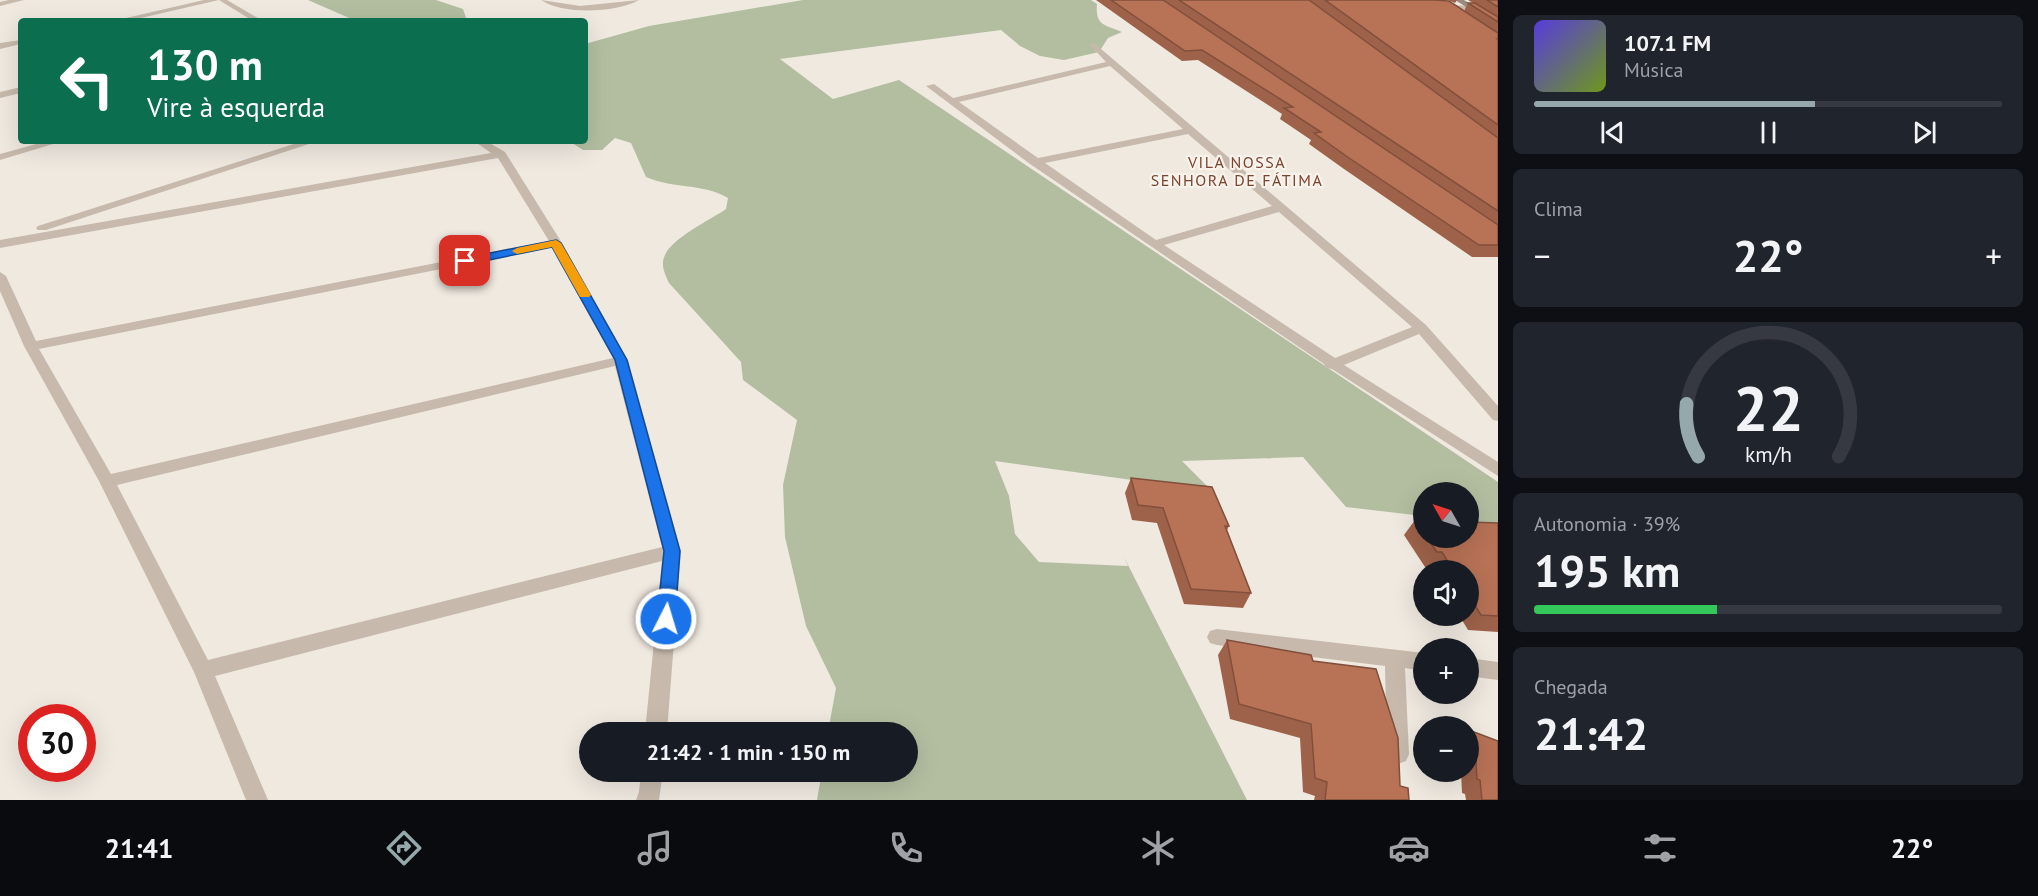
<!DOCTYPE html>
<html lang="pt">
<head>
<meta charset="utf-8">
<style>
  :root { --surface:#171b24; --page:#20242c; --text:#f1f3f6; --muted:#9ea1a6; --line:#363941; --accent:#95a9ad }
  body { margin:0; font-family:"PT Sans",sans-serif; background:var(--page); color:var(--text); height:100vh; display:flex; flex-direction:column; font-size:22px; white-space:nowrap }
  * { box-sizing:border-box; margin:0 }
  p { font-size:20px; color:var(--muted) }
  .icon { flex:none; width:33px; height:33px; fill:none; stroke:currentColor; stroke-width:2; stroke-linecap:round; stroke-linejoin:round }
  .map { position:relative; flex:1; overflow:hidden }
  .side { display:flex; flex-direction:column; gap:15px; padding:15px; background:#0d0f14; width:540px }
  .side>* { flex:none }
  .top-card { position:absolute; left:18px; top:18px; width:570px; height:126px; border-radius:6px; box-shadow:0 6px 24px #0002; background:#0b6e4f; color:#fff; overflow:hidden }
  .needle { width:39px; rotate:309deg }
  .tools { position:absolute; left:1413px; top:482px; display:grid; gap:12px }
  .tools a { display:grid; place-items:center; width:66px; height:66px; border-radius:50%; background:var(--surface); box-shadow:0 6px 24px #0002; font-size:30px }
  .speed { position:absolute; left:18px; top:704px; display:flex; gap:12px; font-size:30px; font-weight:700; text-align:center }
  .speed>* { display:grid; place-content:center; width:78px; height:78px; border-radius:50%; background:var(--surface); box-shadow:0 6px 24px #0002; line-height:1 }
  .speed .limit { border:9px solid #d22; background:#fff; color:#111 }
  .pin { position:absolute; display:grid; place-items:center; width:51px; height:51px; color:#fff; margin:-26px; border-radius:12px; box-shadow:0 3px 9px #0006 }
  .me { position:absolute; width:66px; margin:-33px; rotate:5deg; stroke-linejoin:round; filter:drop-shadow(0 0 4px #0008) }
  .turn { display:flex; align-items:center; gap:21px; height:126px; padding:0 30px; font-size:27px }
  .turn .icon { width:78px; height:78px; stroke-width:2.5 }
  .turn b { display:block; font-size:42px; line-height:51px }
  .big { font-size:45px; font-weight:600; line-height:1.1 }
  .side .card { flex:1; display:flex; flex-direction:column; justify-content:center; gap:9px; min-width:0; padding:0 21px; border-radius:9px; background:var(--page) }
  .side .dial { align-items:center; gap:0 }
  .dial svg { height:156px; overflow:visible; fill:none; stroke:var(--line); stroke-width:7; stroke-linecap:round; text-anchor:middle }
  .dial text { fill:var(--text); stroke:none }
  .song { display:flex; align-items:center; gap:18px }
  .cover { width:72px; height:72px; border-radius:9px; background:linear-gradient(135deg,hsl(250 70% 55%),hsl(80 70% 35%)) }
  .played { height:6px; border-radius:3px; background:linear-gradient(90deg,var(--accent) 60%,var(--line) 60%) }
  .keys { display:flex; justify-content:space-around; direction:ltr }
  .heat { display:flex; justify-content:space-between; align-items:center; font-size:33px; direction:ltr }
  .charge { height:9px; border-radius:4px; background:linear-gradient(90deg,#34c759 39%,var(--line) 0) }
  .trip { position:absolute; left:579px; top:722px; width:339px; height:60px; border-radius:30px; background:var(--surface); box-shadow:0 6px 24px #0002; font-weight:600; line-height:60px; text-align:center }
  .dock { display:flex; height:96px; justify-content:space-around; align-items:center; background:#090b0e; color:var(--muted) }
  .dock .icon { width:42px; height:42px }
  .dock .selected { color:var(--accent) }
  .dock b { font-size:27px; color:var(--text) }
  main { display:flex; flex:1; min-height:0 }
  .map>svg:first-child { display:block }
  .green { fill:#b3bea1 }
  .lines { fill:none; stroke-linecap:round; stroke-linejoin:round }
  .street { fill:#c7baad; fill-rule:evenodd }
  .secondary { fill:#9b8a7f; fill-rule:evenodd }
  .wall { fill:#9e624a }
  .building { fill:#b87256; stroke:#81503c; stroke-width:1.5 }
  .route { fill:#1a73e8; stroke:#114b97; stroke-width:1.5 }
  .slow { fill:#f59e0b }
  .labels { text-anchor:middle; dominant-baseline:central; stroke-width:4.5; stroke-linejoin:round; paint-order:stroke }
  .far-neighbourhood-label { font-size:16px; letter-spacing:1.5px; fill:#7c432d; stroke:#f8f3ec }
</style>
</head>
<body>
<main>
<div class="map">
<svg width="1498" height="800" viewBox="0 0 1498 800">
  <rect width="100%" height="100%" fill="#f0e9e0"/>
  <!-- green -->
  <g class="green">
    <polygon points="308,0 436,0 463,9 467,21 356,21"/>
    <path d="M803 0H1091L1097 4C1095 26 1105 25 1122 32L1108 38 1099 52 1064 60 1040 56 1020 46 1001 30 780 59 833 99 899 80 1498 482V525L1469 521 1468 492H1424L1423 516 1346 507 1303 457 1182 461 1212 491 995 461 1009 496 1015 534 1039 562 1128 566 1124 557 1247 800H817L822 771H908V732H828L836 688 806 626 785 537 783 485 797 420 743 380 741 362 669 283C665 274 660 265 665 255 672 238 710 220 726 209L728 198C703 183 673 189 646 177L631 143 615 138 602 150H583L569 141H585V44L649 26Z"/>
  </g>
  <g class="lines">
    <!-- street -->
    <g class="street">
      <polygon points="9,0 24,0 0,6 0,2"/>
      <polygon points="204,0 227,0 263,21 253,21 219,0 128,21 113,21"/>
      <path d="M541 0 580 6 639 0C616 13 563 15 541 0Z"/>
      <polygon points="1437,4 1470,6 1474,8 1470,10 1434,8 1433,6"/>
      <polygon points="21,40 21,44 0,49 0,43"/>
      <path d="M1094 43 1426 325 1498 406V421L1493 420 1419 334 1344 365 1498 462V476L1332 369 1326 368 1324 364 1030 164 926 86 934 84 953 98 1106 62 1090 45ZM1110 66 1183 129 1038 158 959 102ZM1188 134 1272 206 1156 240 1045 163ZM1279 212 1412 327 1335 358 1164 245Z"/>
      <polygon points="21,87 21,93 0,98 0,92"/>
      <polygon points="47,141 63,141 0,160 0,154"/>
      <polygon points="303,141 318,141 46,230 38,230 36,228 38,226"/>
      <path d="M474 141H486L505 152 562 243 628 360 681 551 667 732H645L662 561 215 676 268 800H246L194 672 99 481 24 346 0 291V272L6 276 36 341 549 241 498 158 0 248V240L491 153ZM552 247 613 358 111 474 39 349ZM615 366 662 547 208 660 117 485Z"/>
      <polygon points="1217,629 1424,653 1424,671 1405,668 1409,754 1406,761 1398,764 1390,761 1387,754 1385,666 1217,645 1210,643 1207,637 1210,631"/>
      <polygon points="1468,658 1498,662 1498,680 1468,676"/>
      <polygon points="641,771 663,771 659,800 636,800 639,792"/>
    </g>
    <!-- secondary -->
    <polygon class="secondary" points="1455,0 1464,0 1498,22 1498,27"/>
  </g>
  <!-- wall -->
  <g class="wall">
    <polygon points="1096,0 1434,0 1464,11 1468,3 1473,3 1468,0 1498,0 1498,257 1472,257 1344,169 1309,144 1311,140 1280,119 1282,114 1198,60 1182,61"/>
    <polygon points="1448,0 1457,0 1455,3"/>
    <polygon points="1131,478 1229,526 1227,530 1251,593 1243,608 1184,604 1157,523 1132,520 1125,493"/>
    <polygon points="1415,520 1424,520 1424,537 1468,537 1498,523 1498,632 1468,630 1459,615 1468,615 1468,570 1432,570 1431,568 1425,567 1404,535"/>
    <polygon points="1227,640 1313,661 1409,800 1314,800 1315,796 1303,792 1300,738 1230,719 1218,655"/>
    <polygon points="1474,732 1498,800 1466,800 1465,794 1462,793 1461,771 1468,771 1468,738"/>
  </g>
  <!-- building -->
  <g class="building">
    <polygon points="1111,0 1163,0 1498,225 1498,245 1479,245 1349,158 1314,133 1321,132 1284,108 1293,107 1202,50 1185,51"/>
    <polygon points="1179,0 1309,0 1498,138 1498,211"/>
    <polygon points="1325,0 1434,0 1449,1 1498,33 1498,39 1497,39 1498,40 1498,125"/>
    <polygon points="1487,0 1498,0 1498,7"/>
    <polygon points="1468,3 1475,3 1498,17 1498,22"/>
    <polygon points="1131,478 1212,487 1229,526 1225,526 1251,593 1191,589 1163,508 1138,505"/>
    <polygon points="1415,520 1424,520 1424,533"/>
    <polygon points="1468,522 1498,523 1498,616 1481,615 1468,595 1468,570 1453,570 1442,552 1437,552 1426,537 1468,537"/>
    <polygon points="1227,640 1311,655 1313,661 1376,669 1398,738 1400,786 1408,788 1409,800 1325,800 1327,782 1315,778 1311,724 1239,704"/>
    <polygon points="1474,732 1498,741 1498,800 1482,800 1480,780 1477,779"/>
  </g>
  <!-- route -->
  <polygon class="route" points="556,240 561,243 627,360 680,551 675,619 672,624 666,626 660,624 657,619 664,551 615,360 552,247 465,265 459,261 465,258"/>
  <!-- slow -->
  <polygon class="slow" points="556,240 561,243 591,295 589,297 580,297 552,247 517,254 512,251 517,248"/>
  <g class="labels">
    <!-- far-neighbourhood labels -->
    <g class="far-neighbourhood-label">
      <text x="1237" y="162">VILA NOSSA<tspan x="1237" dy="18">SENHORA DE FÁTIMA</tspan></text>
    </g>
  </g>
</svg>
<div class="tools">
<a><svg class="needle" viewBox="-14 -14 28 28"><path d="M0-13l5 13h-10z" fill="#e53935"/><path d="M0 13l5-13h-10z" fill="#9ea1a6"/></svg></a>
<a><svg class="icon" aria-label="sound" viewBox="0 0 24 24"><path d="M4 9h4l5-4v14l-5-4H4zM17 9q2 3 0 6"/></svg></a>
<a>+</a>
<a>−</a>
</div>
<div class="speed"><div class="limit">30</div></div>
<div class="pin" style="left:465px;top:261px;background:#d93025"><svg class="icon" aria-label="arrive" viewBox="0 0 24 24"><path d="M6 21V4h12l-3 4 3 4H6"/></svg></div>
<svg class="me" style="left:666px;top:619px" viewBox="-20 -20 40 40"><circle r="17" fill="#1a73e8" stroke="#fff" stroke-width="3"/><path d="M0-11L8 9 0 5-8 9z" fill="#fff"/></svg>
<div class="trip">21:42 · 1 min · 150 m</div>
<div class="top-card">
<div class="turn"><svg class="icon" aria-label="left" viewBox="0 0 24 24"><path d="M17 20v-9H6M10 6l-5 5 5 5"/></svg><div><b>130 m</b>Vire à esquerda</div></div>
</div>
</div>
<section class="side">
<div class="card">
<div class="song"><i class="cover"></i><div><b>107.1 FM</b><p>Música</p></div></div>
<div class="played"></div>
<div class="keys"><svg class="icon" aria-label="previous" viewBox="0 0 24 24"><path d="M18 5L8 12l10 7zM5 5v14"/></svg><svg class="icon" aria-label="pause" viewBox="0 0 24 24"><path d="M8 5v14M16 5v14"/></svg><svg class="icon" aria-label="next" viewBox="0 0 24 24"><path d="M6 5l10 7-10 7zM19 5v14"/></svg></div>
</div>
<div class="card"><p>Clima</p>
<div class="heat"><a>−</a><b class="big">22°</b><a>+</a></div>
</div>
<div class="card dial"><svg viewBox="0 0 100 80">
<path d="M14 69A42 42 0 1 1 86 69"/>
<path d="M14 69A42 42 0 0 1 8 42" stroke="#95a9ad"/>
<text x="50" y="56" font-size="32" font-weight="700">22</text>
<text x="50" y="72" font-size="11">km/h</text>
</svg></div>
<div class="card"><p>Autonomia · 39%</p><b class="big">195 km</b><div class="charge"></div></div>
<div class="card"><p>Chegada</p><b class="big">21:42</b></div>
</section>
</main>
<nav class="dock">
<b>21:41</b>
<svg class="icon selected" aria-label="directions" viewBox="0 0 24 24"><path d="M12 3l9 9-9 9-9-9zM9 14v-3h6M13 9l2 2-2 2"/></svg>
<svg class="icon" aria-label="music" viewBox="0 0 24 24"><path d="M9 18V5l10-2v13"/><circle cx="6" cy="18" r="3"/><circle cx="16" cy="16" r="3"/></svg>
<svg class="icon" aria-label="phone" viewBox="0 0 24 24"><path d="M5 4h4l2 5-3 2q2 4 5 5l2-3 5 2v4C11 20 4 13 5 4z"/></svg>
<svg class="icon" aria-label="climate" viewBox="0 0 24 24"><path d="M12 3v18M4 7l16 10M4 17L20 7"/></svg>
<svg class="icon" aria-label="car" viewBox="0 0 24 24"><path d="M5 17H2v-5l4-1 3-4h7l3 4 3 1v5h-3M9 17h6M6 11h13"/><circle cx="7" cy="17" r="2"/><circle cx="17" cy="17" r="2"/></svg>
<svg class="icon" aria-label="filters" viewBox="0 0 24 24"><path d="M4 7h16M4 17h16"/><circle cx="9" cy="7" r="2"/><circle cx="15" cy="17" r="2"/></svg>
<b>22°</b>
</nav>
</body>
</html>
